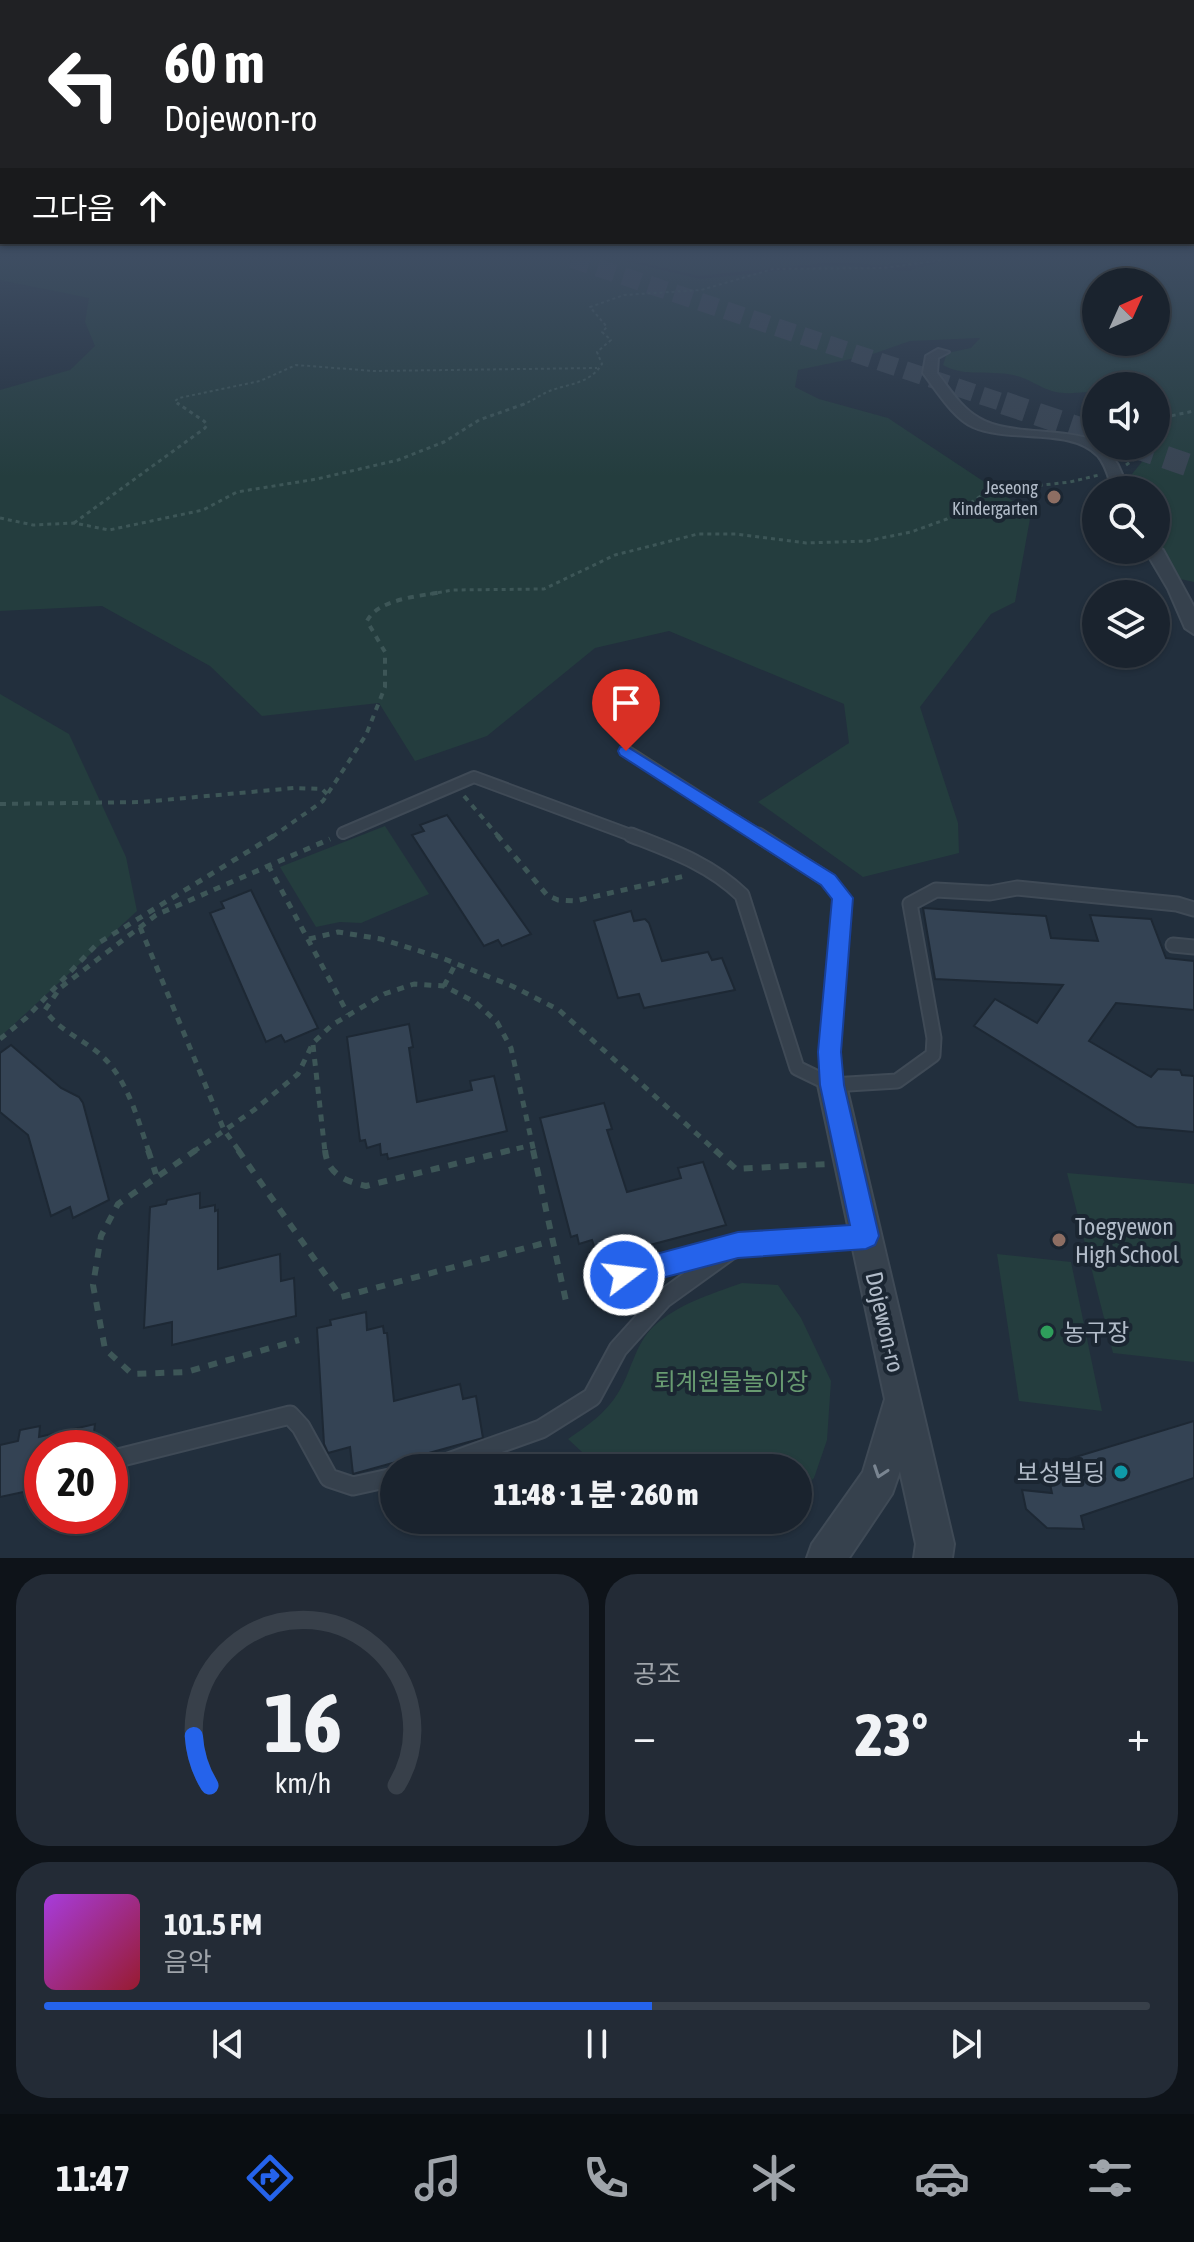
<!DOCTYPE html>
<html lang="ko">
<head>
<meta charset="utf-8">
<style>
  :root { --surface:#1a232e; --page:#232b36; --text:#f1f3f6; --muted:#9fa4aa; --line:#38404a; --accent:#2563eb }
  body { margin:0; font-family:"Asap Condensed","Noto Sans KR",sans-serif; background:var(--page); color:var(--text); height:100vh; display:flex; flex-direction:column; font-size:30px; white-space:nowrap }
  * { box-sizing:border-box; margin:0 }
  p { font-size:26px; color:var(--muted) }
  .icon { flex:none; width:44px; height:44px; fill:none; stroke:currentColor; stroke-width:2; stroke-linecap:round; stroke-linejoin:round }
  .map { position:relative; height:1558px; overflow:hidden }
  .side { display:flex; flex-direction:column; gap:16px; padding:16px; background:#0e1319; flex:1 }
  .side>* { flex:none }
  .hud { position:absolute; left:0px; top:0px; width:1194px; height:244px; box-shadow:0 2px 6px #0004,0 0 0 2px var(--line); background:#202124; color:#fff; overflow:hidden }
  .needle { width:52px; rotate:45deg }
  .fabs { position:absolute; left:1082px; top:268px; display:grid; gap:16px }
  .fabs a { display:grid; place-items:center; width:88px; height:88px; border-radius:50%; background:var(--surface); box-shadow:0 2px 6px #0004,0 0 0 2px var(--line); font-size:40px }
  .speed { position:absolute; left:24px; top:1430px; display:flex; gap:16px; font-size:40px; font-weight:700; text-align:center }
  .speed>* { display:grid; place-content:center; width:104px; height:104px; border-radius:50%; background:var(--surface); box-shadow:0 2px 6px #0004,0 0 0 2px var(--line); line-height:1 }
  .speed .limit { border:12px solid #d22; background:#fff; color:#111 }
  .pin { position:absolute; display:grid; place-items:center; width:68px; height:68px; color:#fff; margin:-82px -34px; border-radius:50% 50% 50% 0; rotate:-45deg; box-shadow:0 0 8px #0007 }
  .pin .icon { rotate:45deg }
  .me { position:absolute; width:88px; margin:-44px; rotate:75deg; stroke-linejoin:round; filter:drop-shadow(0 0 6px #0008) }
  .turn { display:flex; align-items:center; gap:28px; height:168px; padding:0 32px; font-size:36px }
  .turn .icon { width:104px; height:104px; stroke-width:2.5 }
  .turn b { display:block; font-size:56px; line-height:68px }
  .then { display:flex; align-items:center; height:76px; padding:0 32px; background:#0003; gap:16px; font-size:30px }
  .big { font-size:60px; font-weight:800; line-height:1.1 }
  .side .tile { flex:1; display:flex; flex-direction:column; justify-content:center; gap:12px; min-width:0; padding:0 28px; border-radius:32px; background:var(--page) }
  .side .dial { align-items:center; gap:0 }
  .dial svg { height:208px; overflow:visible; fill:none; stroke:var(--line); stroke-width:7; stroke-linecap:round; text-anchor:middle }
  .dial text { fill:var(--text); stroke:none }
  .song { display:flex; align-items:center; gap:24px }
  .cover { width:96px; height:96px; border-radius:12px; background:linear-gradient(135deg,hsl(280 70% 55%),hsl(350 70% 35%)) }
  .played { height:8px; border-radius:4px; background:linear-gradient(90deg,var(--accent) 55%,var(--line) 55%) }
  .keys { display:flex; justify-content:space-around; direction:ltr }
  .heat { display:flex; justify-content:space-between; align-items:center; font-size:44px; direction:ltr }
  .side .tiles { flex:1; display:grid; gap:16px; grid-template-columns:1fr 1fr }
  .tile:last-child { grid-column:span 2 }
  .trip { position:absolute; left:380px; top:1454px; width:432px; height:80px; border-radius:40px; background:var(--surface); box-shadow:0 2px 6px #0004,0 0 0 2px var(--line); font-weight:800; line-height:80px; text-align:center }
  .dock { display:flex; height:128px; justify-content:space-around; align-items:center; background:#0a0e12; color:var(--muted) }
  .dock .icon { width:56px; height:56px }
  .dock .current { color:var(--accent) }
  .dock b { font-size:36px; color:var(--text) }
  .map>svg:first-child { display:block }
  .green { fill:#243d3e; fill-rule:evenodd }
  .building { fill:#344354; stroke:#1d2834; stroke-width:2 }
  .lines { fill:none; stroke-linecap:round; stroke-linejoin:round }
  .secondary-tunnel-far1 { stroke:#384452; stroke-width:18; stroke-dasharray:18 9; stroke-linecap:butt }
  .secondary-tunnel { stroke:#384452; stroke-width:23; stroke-dasharray:23 12; stroke-linecap:butt }
  .lane-far2-casing { stroke:#3f4a56; stroke-width:14 }
  .lane-far1-casing { stroke:#3f4a56; stroke-width:17 }
  .lane-casing { stroke:#3f4a56; stroke-width:21 }
  .street-casing { stroke:#3f4a56; stroke-width:4 }
  .path-far4 { stroke:#3d5657; stroke-width:2; stroke-dasharray:3 3; stroke-linecap:butt }
  .path-far3 { stroke:#3d5657; stroke-width:3; stroke-dasharray:4 4; stroke-linecap:butt }
  .path-far2 { stroke:#3d5657; stroke-width:4; stroke-dasharray:6 6; stroke-linecap:butt }
  .path-far1 { stroke:#3d5657; stroke-width:5; stroke-dasharray:7 7; stroke-linecap:butt }
  .path { stroke:#3d5657; stroke-width:6; stroke-dasharray:9 9; stroke-linecap:butt }
  .lane-far2 { stroke:#36414d; stroke-width:10 }
  .lane-far1 { stroke:#36414d; stroke-width:13 }
  .lane { stroke:#36414d; stroke-width:17 }
  .street { fill:#36414d; fill-rule:evenodd }
  .oneway { stroke:#7a8591 }
  .route { fill:#2563eb; stroke:#184099; stroke-width:2 }
  .education-dot { fill:#8d6e63; stroke:#1b2632; stroke-width:3 }
  .leisure-dot { fill:#2e9e5b; stroke:#1b2632; stroke-width:3 }
  .culture-dot { fill:#0f9aa8; stroke:#1b2632; stroke-width:3 }
  .labels { text-anchor:middle; dominant-baseline:central; stroke-width:8; stroke-linejoin:round; paint-order:stroke }
  .far-poi-label { font-size:18px; fill:#b2bcc9; stroke:#1b2632; text-anchor:end }
  .near-poi-label { font-size:24px; fill:#b2bcc9; stroke:#1b2632; text-anchor:start }
  .near-street-label { font-size:24px; fill:#b2bcc9; stroke:#1b2632 }
  .near-park-label { font-size:24px; fill:#689b71; stroke:#1b2632 }
</style>
</head>
<body>
<div class="map">
<svg width="1194" height="1558" viewBox="0 0 1194 1558">
  <rect width="100%" height="100%" fill="#222f3d"/>
  <!-- green -->
  <g class="green">
    <path d="M0 259H616L700 279 836 265 907 271 951 259H1194V582L1171 577 1156 550V490H1124V484L1150 452 1140 446H1156V386H1096V394C1084 390 1076 394 1065 393 1046 393 1033 380 1017 376 992 369 966 378 943 365L947 353 971 348 980 338 910 341 870 355 798 370 795 387 819 399 888 418 1031 513 1015 602 991 614 920 707 958 823 959 853 863 877 758 802 849 743 844 704 669 631 595 648 487 736 415 761 379 703 262 716 210 666 102 606 0 611V390L70 370 95 346 85 322 89 298 0 280ZM1096 282H1156V342H1096Z"/>
    <polygon points="627,259 941,259 880,265 835,262 699,276"/>
    <polygon points="0,694 69,734 126,857 137,911 0,1037"/>
    <polygon points="385,826 429,894 361,923 340,922 316,927 280,867"/>
    <polygon points="1067,1173 1194,1184 1194,1362 1113,1353"/>
    <polygon points="997,1254 1071,1262 1102,1411 1019,1401"/>
    <path d="M742 1283 778 1285 801 1318 831 1381 827 1440 814 1478 798 1493V1468H600L595 1464 568 1439C587 1426 606 1413 618 1393 631 1373 635 1344 653 1327 678 1304 711 1294 742 1283Z"/>
  </g>
  <!-- building -->
  <g class="building">
    <polygon points="447,815 480,862 531,934 502,946 498,940 484,946 412,835 424,831 420,825"/>
    <polygon points="251,890 318,1028 285,1042 281,1035 266,1042 210,913 224,908 221,902"/>
    <polygon points="923,908 1046,916 1051,938 1098,941 1090,915 1151,919 1166,958 1194,961 1194,1010 1116,1003 1089,1041 1151,1077 1158,1069 1180,1070 1182,1075 1194,1076 1194,1132 1137,1127 974,1026 995,999 1037,1023 1063,985 935,979"/>
    <polygon points="631,911 634,921 645,919 649,923 662,961 708,952 712,960 722,958 735,990 644,1008 639,994 618,998 594,921"/>
    <polygon points="409,1024 413,1047 409,1048 417,1102 472,1090 470,1081 494,1076 507,1131 388,1159 387,1154 381,1155 380,1144 367,1148 365,1140 360,1141 347,1037"/>
    <polygon points="11,1045 61,1088 79,1097 83,1103 109,1200 73,1218 70,1207 51,1216 28,1135 0,1112 0,1053"/>
    <polygon points="604,1103 612,1129 607,1130 627,1192 681,1178 678,1168 703,1162 726,1225 604,1257 602,1251 596,1252 592,1240 579,1244 577,1235 571,1237 540,1118"/>
    <polygon points="200,1193 200,1208 215,1205 215,1211 218,1210 218,1269 280,1254 281,1281 294,1278 296,1316 172,1345 172,1322 144,1328 150,1207 166,1204 167,1200"/>
    <polygon points="366,1312 367,1330 383,1326 384,1333 387,1333 394,1401 460,1384 463,1399 476,1396 483,1438 353,1474 350,1447 328,1453 324,1444 317,1328 331,1325 330,1320"/>
    <polygon points="1194,1421 1194,1478 1081,1516 1084,1529 1047,1528 1026,1509 1022,1490 1052,1493 1046,1466"/>
    <polygon points="95,1424 92,1448 42,1448 42,1488 0,1497 0,1445 18,1441 20,1430 40,1426 39,1437"/>
  </g>
  <g class="lines">
    <!-- secondary-tunnel-far1 -->
    <polyline class="secondary-tunnel-far1" points="572,259 1010,405"/>
    <!-- secondary-tunnel -->
    <g class="secondary-tunnel">
      <polyline points="1004,403 1096,434"/>
      <polyline points="1132,446 1194,467"/>
    </g>
    <defs>
      <g id="lane-far2">
        <polyline points="626,751 761,837"/>
        <polyline points="343,833 474,777 636,837"/>
      </g>
      <g id="lane-far1">
        <path d="M631 835C672 851 710 864 742 895L797 1068 832 1085 897 1081 933 1055 934 1038 910 904 936 890 990 893 1017 888 1177 904 1194 909"/>
        <polyline points="758,835 828,880 843,898 830,1052 832,1085"/>
        <polyline points="1173,945 1194,947"/>
      </g>
      <g id="lane">
        <polyline points="624,1275 738,1245 865,1236"/>
        <polyline points="110,1460 290,1415 301,1427 329,1478 353,1486 394,1477"/>
        <polyline points="432,1468 541,1429 592,1397 618,1349 663,1299 738,1245"/>
      </g>
      <g id="street">
        <path d="M938 349 949 352 938 358 937 373C949 388 961 408 979 418 1006 435 1060 428 1094 440L1096 446 1106 448 1118 465 1129 490H1113C1109 479 1106 465 1098 456 1072 427 1009 443 973 427 953 418 937 391 923 373L926 356Z"/>
        <polygon points="1156,545 1163,550 1194,607 1194,634 1185,628 1168,589 1145,550 1156,550"/>
        <polygon points="832,1073 842,1076 846,1085 954,1544 952,1558 914,1558 916,1544 900,1471 892,1494 849,1558 807,1558 812,1544 863,1472 885,1399 818,1085 822,1076"/>
      </g>
    </defs>
    <!-- lane-far2 casing -->
    <use href="#lane-far2" class="lane-far2-casing"/>
    <!-- lane-far1 casing -->
    <use href="#lane-far1" class="lane-far1-casing"/>
    <!-- lane casing -->
    <use href="#lane" class="lane-casing"/>
    <!-- street casing -->
    <use href="#street" class="street-casing"/>
    <!-- path-far4 -->
    <g class="path-far4">
      <polyline points="179,405 175,401 179,398 260,381 296,365 374,371 597,368"/>
      <path d="M522 405C530 402 537 397 545 393 566 383 588 386 602 364L597 352 611 340 602 332 607 327 590 307 624 295 701 290 773 269 884 268 950 259"/>
    </g>
    <!-- path-far3 -->
    <g class="path-far3">
      <polyline points="1156,419 1194,411"/>
      <polyline points="1126,465 1140,455 1139,446"/>
      <polyline points="0,518 33,525 74,523 109,530 203,510 237,492 317,479 398,460 444,442 479,420 527,403"/>
      <polyline points="74,523 205,428 207,425 204,421 177,403"/>
      <polyline points="430,594 453,590 544,589 615,555 698,534 736,534 806,543 867,541 911,532 947,519 988,491 1070,482 1099,475"/>
    </g>
    <!-- path-far2 -->
    <g class="path-far2">
      <polyline points="464,796 499,837"/>
      <polyline points="0,804 142,802 294,788 322,789 327,794"/>
      <path d="M272 837 323 801 366 735 385 687V652L367 621C378 599 420 596 442 592"/>
    </g>
    <!-- path-far1 -->
    <g class="path-far1">
      <polyline points="497,835 547,895 558,900 575,901 685,876"/>
      <polyline points="268,865 348,1014"/>
      <polyline points="140,927 224,1130 240,1152"/>
      <polyline points="309,939 338,932 381,939 442,958 512,986 559,1010 717,1152"/>
      <polyline points="444,986 456,963"/>
      <polyline points="0,1039 26,1018 97,944 275,835"/>
      <polyline points="313,1045 325,1152"/>
      <path d="M149 1152C138 1120 128 1081 103 1057 84 1039 60 1032 45 1010L60 988 156 915 330 839"/>
      <polyline points="193,1152 254,1110 298,1074 313,1043 332,1025 384,994 414,984 444,986 475,1002 497,1022 511,1048 534,1152"/>
      <polyline points="503,1152 532,1145"/>
    </g>
    <!-- path -->
    <g class="path">
      <polyline points="148,1150 156,1174"/>
      <polyline points="196,1150 118,1204 101,1236 93,1285 105,1349 132,1374 186,1372 299,1340"/>
      <polyline points="238,1150 341,1297 552,1241"/>
      <path d="M325 1150C327 1174 345 1181 366 1186L511 1150"/>
      <polyline points="533,1150 567,1306"/>
      <polyline points="715,1150 736,1169 827,1164"/>
    </g>
    <!-- lane-far2 -->
    <use href="#lane-far2" class="lane-far2"/>
    <!-- lane-far1 -->
    <use href="#lane-far1" class="lane-far1"/>
    <!-- lane -->
    <use href="#lane" class="lane"/>
    <!-- street -->
    <use href="#street" class="street"/>
  </g>
  <!-- one-way arrows -->
  <defs><path id="oneway-chevron" d="M-2-3.5L2.5 0L-2 3.5" fill="none" stroke-width="1.6" stroke-linecap="round" stroke-linejoin="round" transform="scale(2)"/></defs>
  <use class="oneway" href="#oneway-chevron" transform="translate(880 1472) rotate(109)"/>
  <!-- sky -->
  <linearGradient id="sky" x2="0" y2="1"><stop stop-color="#131a22"/><stop offset="0.54" stop-color="#3e4d62"/><stop offset="1" stop-color="#3e4d62" stop-opacity="0"/></linearGradient>
  <rect width="1194" height="477" fill="url(#sky)"/>
  <!-- route -->
  <polygon class="route" points="626,746 835,875 853,898 841,1052 844,1085 879,1236 875,1245 866,1249 738,1258 624,1288 615,1284 611,1275 615,1265 738,1232 850,1225 820,1085 818,1052 832,899 821,885 620,755 618,751 620,747"/>
  <!-- markers -->
  <g class="education-dot">
    <circle cx="1054" cy="497" r="8"/>
    <circle cx="1059" cy="1240" r="8"/>
  </g>
  <circle class="leisure-dot" cx="1047" cy="1332" r="8"/>
  <circle class="culture-dot" cx="1121" cy="1472" r="8"/>
  <g class="labels">
    <!-- far-poi labels -->
    <g class="far-poi-label">
      <text x="1038" y="487">Jeseong<tspan x="1038" dy="21">Kindergarten</tspan></text>
    </g>
    <!-- near-poi labels -->
    <g class="near-poi-label">
      <text x="1075" y="1226">Toegyewon<tspan x="1075" dy="28">High School</tspan></text>
      <text x="1063" y="1332">농구장</text>
      <text x="1105" y="1472" text-anchor="end">보성빌딩</text>
    </g>
    <!-- near-street labels -->
    <g class="near-street-label">
      <text transform="translate(885 1322) rotate(77)">Dojewon-ro</text>
    </g>
    <!-- near-park labels -->
    <g class="near-park-label">
      <text x="731" y="1381">퇴계원물놀이장</text>
    </g>
  </g>
</svg>
<div class="fabs">
<a><svg class="needle" viewBox="-14 -14 28 28"><path d="M0-13l5 13h-10z" fill="#e53935"/><path d="M0 13l5-13h-10z" fill="#9fa4aa"/></svg></a>
<a><svg class="icon" aria-label="sound" viewBox="0 0 24 24"><path d="M4 9h4l5-4v14l-5-4H4zM17 9q2 3 0 6"/></svg></a>
<a><svg class="icon" aria-label="search" viewBox="0 0 24 24"><circle cx="10" cy="10" r="6"/><path d="M15 15l6 6"/></svg></a>
<a><svg class="icon" aria-label="layers" viewBox="0 0 24 24"><path d="M12 4l9 5-9 5-9-5zM3 14l9 5 9-5"/></svg></a>
</div>
<div class="speed"><div class="limit">20</div></div>
<div class="pin" style="left:626px;top:751px;background:#d93025"><svg class="icon" aria-label="arrive" viewBox="0 0 24 24"><path d="M6 21V4h12l-3 4 3 4H6"/></svg></div>
<svg class="me" style="left:624px;top:1275px" viewBox="-20 -20 40 40"><circle r="17" fill="#2563eb" stroke="#fff" stroke-width="3"/><path d="M0-11L8 9 0 5-8 9z" fill="#fff"/></svg>
<div class="trip">11:48 · 1 분 · 260 m</div>
<div class="hud">
<div class="turn"><svg class="icon" aria-label="left" viewBox="0 0 24 24"><path d="M17 20v-9H6M10 6l-5 5 5 5"/></svg><div><b>60 m</b>Dojewon-ro</div></div>
<div class="then">그다음<svg class="icon" aria-label="ahead" viewBox="0 0 24 24"><path d="M12 20V5M6 11l6-6 6 6"/></svg></div>
</div>
</div>
<section class="side">
<div class="tiles">
<div class="tile dial"><svg viewBox="0 0 100 80">
<path d="M14 69A42 42 0 1 1 86 69"/>
<path d="M14 69A42 42 0 0 1 8 50" stroke="#2563eb"/>
<text x="50" y="56" font-size="32" font-weight="700">16</text>
<text x="50" y="72" font-size="11">km/h</text>
</svg></div>
<div class="tile"><p>공조</p>
<div class="heat"><a>−</a><b class="big">23°</b><a>+</a></div>
</div>
<div class="tile">
<div class="song"><i class="cover"></i><div><b>101.5 FM</b><p>음악</p></div></div>
<div class="played"></div>
<div class="keys"><svg class="icon" aria-label="previous" viewBox="0 0 24 24"><path d="M18 5L8 12l10 7zM5 5v14"/></svg><svg class="icon" aria-label="pause" viewBox="0 0 24 24"><path d="M8 5v14M16 5v14"/></svg><svg class="icon" aria-label="next" viewBox="0 0 24 24"><path d="M6 5l10 7-10 7zM19 5v14"/></svg></div>
</div>
</div>
</section>
<nav class="dock">
<b>11:47</b>
<svg class="icon current" aria-label="directions" viewBox="0 0 24 24"><path d="M12 3l9 9-9 9-9-9zM9 14v-3h6M13 9l2 2-2 2"/></svg>
<svg class="icon" aria-label="music" viewBox="0 0 24 24"><path d="M9 18V5l10-2v13"/><circle cx="6" cy="18" r="3"/><circle cx="16" cy="16" r="3"/></svg>
<svg class="icon" aria-label="phone" viewBox="0 0 24 24"><path d="M5 4h4l2 5-3 2q2 4 5 5l2-3 5 2v4C11 20 4 13 5 4z"/></svg>
<svg class="icon" aria-label="climate" viewBox="0 0 24 24"><path d="M12 3v18M4 7l16 10M4 17L20 7"/></svg>
<svg class="icon" aria-label="car" viewBox="0 0 24 24"><path d="M5 17H2v-5l4-1 3-4h7l3 4 3 1v5h-3M9 17h6M6 11h13"/><circle cx="7" cy="17" r="2"/><circle cx="17" cy="17" r="2"/></svg>
<svg class="icon" aria-label="filters" viewBox="0 0 24 24"><path d="M4 7h16M4 17h16"/><circle cx="9" cy="7" r="2"/><circle cx="15" cy="17" r="2"/></svg>
</nav>
</body>
</html>
